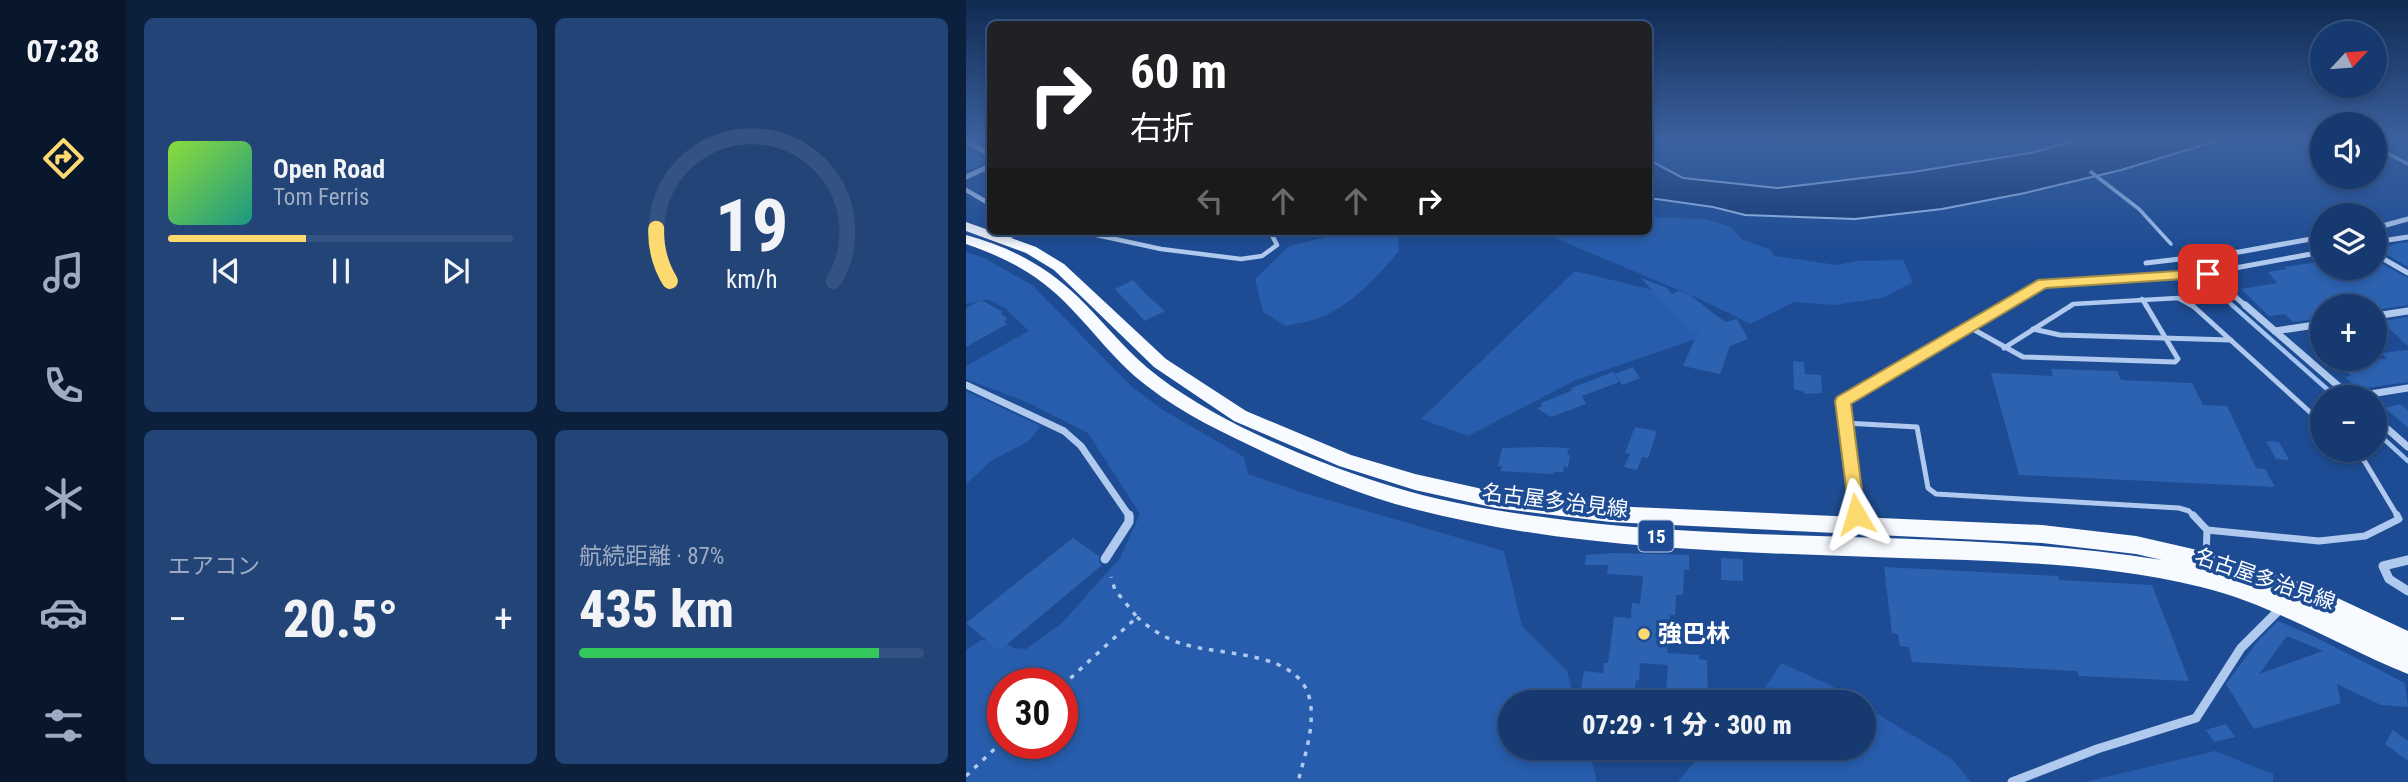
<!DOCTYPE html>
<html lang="ja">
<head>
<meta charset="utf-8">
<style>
  :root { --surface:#16396f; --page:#234477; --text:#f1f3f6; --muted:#9eacc3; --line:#355382; --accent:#fdda6f }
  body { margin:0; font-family:"Roboto Condensed","Noto Sans JP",sans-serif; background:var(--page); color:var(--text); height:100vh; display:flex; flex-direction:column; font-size:26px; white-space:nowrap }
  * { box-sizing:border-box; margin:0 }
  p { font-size:23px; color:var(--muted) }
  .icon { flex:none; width:38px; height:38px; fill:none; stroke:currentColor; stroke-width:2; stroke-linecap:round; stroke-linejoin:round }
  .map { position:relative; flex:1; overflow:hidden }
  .panel { display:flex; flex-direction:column; gap:18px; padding:18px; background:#0c1f3d; width:840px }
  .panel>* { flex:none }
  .hud { position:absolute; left:21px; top:21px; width:665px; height:214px; border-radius:10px; box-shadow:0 4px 10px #0003,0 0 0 2px var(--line); background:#202124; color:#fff; overflow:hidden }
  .needle { width:46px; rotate:64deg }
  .tools { position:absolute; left:1344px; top:21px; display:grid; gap:14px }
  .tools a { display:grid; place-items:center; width:77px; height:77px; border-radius:50%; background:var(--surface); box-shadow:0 4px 10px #0003,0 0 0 2px var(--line); font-size:35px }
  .speed { position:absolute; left:21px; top:668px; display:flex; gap:14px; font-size:35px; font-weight:700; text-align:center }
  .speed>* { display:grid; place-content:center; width:91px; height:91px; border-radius:50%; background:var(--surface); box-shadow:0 4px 10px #0003,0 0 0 2px var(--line); line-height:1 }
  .speed .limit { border:10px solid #d22; background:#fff; color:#111 }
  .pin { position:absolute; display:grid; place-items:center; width:60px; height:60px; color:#fff; margin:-30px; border-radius:14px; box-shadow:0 4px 10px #0006 }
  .me { position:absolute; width:77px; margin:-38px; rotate:353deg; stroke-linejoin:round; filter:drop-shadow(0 0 5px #0008) }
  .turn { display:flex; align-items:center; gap:24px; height:147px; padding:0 28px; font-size:32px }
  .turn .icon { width:91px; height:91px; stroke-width:2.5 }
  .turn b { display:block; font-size:49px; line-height:60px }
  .lanes { display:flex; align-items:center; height:66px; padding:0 28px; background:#0003; justify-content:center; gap:35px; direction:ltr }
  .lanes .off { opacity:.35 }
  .big { font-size:52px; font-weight:800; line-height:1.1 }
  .panel .widget { flex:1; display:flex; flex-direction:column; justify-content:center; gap:10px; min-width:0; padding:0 24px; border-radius:10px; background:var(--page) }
  .panel .dial { align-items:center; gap:0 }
  .dial svg { height:182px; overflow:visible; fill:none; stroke:var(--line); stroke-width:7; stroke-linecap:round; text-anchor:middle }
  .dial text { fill:var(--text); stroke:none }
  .song { display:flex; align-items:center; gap:21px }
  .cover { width:84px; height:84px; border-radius:10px; background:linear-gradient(135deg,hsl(90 70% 55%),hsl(170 70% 35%)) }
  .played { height:7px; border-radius:4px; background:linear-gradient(90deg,var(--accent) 40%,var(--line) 40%) }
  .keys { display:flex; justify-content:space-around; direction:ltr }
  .heat { display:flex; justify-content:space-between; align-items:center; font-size:38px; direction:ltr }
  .charge { height:10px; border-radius:5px; background:linear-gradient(90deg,#34c759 87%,var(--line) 0) }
  .panel .tiles { flex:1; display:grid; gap:18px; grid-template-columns:repeat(2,1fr) }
  .trip { position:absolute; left:532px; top:690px; width:378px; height:70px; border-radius:35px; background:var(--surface); box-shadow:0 4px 10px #0003,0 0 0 2px var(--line); font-weight:800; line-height:70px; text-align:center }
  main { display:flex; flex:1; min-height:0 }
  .tab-bar { display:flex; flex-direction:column; width:126px; justify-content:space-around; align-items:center; background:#09172c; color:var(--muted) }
  .tab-bar .icon { width:49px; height:49px }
  .tab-bar .current { color:var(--accent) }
  .tab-bar b { font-size:32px; color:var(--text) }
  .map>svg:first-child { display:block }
  .green { fill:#275dac; fill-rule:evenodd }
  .water { fill:#143872; stroke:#a3c3f0; stroke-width:2 }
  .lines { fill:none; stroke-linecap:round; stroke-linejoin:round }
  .stream-far1 { stroke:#a3c3f0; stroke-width:3.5 }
  .stream { stroke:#a3c3f0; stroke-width:4.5 }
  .building { fill:#2d62b1; fill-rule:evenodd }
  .path { stroke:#b0c9ee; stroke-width:3.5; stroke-dasharray:4.5 7; stroke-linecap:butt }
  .service-far2 { stroke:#b0c9ee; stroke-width:4.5 }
  .service-far1 { stroke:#b0c9ee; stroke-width:5 }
  .service { stroke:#b0c9ee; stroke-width:7 }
  .minor-far2 { stroke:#b0c9ee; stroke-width:5 }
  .minor-far1 { stroke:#b0c9ee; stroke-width:7 }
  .minor { stroke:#b0c9ee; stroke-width:9 }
  .primary { fill:#f7faff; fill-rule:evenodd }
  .route { fill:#fdda6f; stroke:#a48e48; stroke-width:2 }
  .poi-dot { fill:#fdda6f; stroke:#1e4c94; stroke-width:2.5 }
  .labels { text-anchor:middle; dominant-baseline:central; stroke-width:7; stroke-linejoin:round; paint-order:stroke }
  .shield { fill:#1e4c94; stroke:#bcc9df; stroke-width:2 }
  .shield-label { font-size:19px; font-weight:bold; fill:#fff }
  .street-label { font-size:21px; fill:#fff; stroke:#1e4c94 }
  .near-poi-label { font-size:24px; font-weight:bold; fill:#fff; stroke:#1e4c94; text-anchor:start }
</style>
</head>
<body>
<main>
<nav class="tab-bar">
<b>07:28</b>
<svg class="icon current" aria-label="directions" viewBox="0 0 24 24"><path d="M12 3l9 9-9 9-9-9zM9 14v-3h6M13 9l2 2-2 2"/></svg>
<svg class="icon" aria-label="music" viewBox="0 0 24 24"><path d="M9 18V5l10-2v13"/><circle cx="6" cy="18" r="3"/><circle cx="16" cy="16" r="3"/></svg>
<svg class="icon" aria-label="phone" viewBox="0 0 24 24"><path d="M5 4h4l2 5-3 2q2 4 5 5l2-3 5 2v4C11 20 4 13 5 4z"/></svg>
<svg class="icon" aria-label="climate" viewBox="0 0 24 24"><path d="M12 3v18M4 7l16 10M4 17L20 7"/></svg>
<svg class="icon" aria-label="car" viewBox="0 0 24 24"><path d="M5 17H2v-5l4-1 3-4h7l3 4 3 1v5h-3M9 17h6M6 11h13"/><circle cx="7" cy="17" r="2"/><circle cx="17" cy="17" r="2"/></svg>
<svg class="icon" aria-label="filters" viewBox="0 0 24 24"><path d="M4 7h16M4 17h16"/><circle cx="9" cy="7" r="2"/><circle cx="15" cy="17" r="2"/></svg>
</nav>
<section class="panel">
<div class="tiles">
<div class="widget">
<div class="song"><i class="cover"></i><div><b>Open Road</b><p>Tom Ferris</p></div></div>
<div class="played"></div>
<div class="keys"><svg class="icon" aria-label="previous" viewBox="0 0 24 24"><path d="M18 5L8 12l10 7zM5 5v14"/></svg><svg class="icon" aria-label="pause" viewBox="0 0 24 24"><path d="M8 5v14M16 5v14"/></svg><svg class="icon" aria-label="next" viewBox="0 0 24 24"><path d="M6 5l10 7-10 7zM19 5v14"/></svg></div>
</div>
<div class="widget dial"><svg viewBox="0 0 100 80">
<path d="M14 69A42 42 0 1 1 86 69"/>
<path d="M14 69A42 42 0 0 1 8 46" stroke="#fdda6f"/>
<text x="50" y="56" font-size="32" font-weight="700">19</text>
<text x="50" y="72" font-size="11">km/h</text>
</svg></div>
<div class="widget"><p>エアコン</p>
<div class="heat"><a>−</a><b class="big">20.5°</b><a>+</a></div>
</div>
<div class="widget"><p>航続距離 · 87%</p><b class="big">435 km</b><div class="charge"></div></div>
</div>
</section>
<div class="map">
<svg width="1442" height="782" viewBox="0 0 1442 782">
  <rect width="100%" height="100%" fill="#1e4c94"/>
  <!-- green -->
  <g class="green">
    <path d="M683 217 740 219 765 227 775 239 805 250 808 256 871 265 891 261 937 260 947 282 916 298 868 305 828 302 784 324C717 288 644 264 575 231H682Z"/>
    <path d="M386 231H425L432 234 433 251C411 277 385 306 353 318 343 322 331 323 320 326L297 312 289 279 323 246Z"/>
    <path d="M0 252 18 258 66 285 165 386 197 410 278 457 282 474 335 492 538 551 556 626 601 671 609 702H544V747H622L631 782H0V650L15 640 36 641 48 648 60 649 96 623 154 558 174 514 122 433 63 403 0 379V366L63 331 40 309 22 299 0 304ZM37 684H96V744H37Z"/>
    <polygon points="609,271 687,290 736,337 610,380 502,436 455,419"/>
    <polygon points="0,391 75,426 63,441 25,461 0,484"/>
    <polygon points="815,663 864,685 891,702 794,702 797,691"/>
    <polygon points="898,706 986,759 1005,782 712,782 741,747 898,747"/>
    <polygon points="1249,751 1307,774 1307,782 1119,782"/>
  </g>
  <!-- water -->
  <polygon class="water" points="1112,140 1254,140 1155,170 1059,193 976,209 889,219 779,215 747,207 683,198 683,160 717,178 811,188 947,172 1069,152"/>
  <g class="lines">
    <!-- stream-far1 -->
    <g class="stream-far1">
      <polyline points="1409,147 1442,164"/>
      <polyline points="1125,172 1173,209 1205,244"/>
      <polyline points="1235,277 1268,307"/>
    </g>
    <!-- stream -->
    <g class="stream">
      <polyline points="1266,305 1370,397"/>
      <polyline points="1409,431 1442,461"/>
    </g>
  </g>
  <!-- building -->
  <g class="building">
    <polygon points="0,150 21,162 0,171"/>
    <polygon points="1442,242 1442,267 1414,251 1428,244"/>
    <polygon points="1409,260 1442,278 1442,305 1409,310 1409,306 1356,306 1356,318 1327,322 1319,314 1303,316 1275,289 1311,283 1302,272 1320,269 1318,267 1352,262 1356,268 1409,268"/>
    <polygon points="675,278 701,288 706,294 712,291 724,295 759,322 771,319 782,339 764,346 754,374 717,366 732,332 724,331"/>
    <polygon points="167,280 184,298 199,311 179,321 149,289"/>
    <polygon points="15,300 37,312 34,313 41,318 38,322 41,324 0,347 0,308"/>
    <polygon points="1442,317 1442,346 1415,321"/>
    <polygon points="1442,350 1442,382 1392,389 1379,377 1385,376 1374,365 1380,364 1376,360 1421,359 1415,353"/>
    <polygon points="827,361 838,362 839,374 855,375 856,393 838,394 838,392 828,389"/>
    <polygon points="667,367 674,378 656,385 649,374"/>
    <polygon points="1085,369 1151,371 1155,380 1226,383 1237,405 1261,406 1290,468 1299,469 1309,487 1053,475 1025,373 1087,376"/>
    <polygon points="647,372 653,382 616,396 620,404 585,417 571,408 576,406 575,403 607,390 605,388"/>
    <polygon points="1434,404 1442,410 1442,428 1419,408"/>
    <polygon points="669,427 691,431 682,458 676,457 671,470 658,467 664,454 659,453"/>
    <polygon points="1300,441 1313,442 1323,460 1310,459"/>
    <polygon points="576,447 603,448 601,455 604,455 602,468 598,466 597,472 588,472 587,474 534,471 536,466 532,466 536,448"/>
    <polygon points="107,538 133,556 133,562 136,565 33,651 0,623"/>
    <polygon points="647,553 723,555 723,570 718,570 717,595 710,595 709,615 704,615 701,653 733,655 733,659 741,660 742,702 699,702 702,665 674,663 673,681 670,680 668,697 665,697 664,702 640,702 641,691 615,689 618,671 637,673 638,663 642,663 648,617 665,618 666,603 674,604 677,576 641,574 642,565 619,565 620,555"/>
    <polygon points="755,558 777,559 777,581 755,580"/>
    <polygon points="918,567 1092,576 1093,580 1186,585 1223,681 1113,676 1111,671 946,662 943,647 934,646 932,634 926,633"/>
    <path d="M1312 621 1345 635 1439 683 1442 707 1415 705 1371 684 1375 703 1288 729 1260 684 1292 641ZM1321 636 1357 651 1293 674Z"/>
    <polygon points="1260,724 1269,737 1248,742 1240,730"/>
    <polygon points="1427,730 1442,741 1442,761 1419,744"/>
  </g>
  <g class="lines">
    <!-- path -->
    <g class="path">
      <path d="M171 617C184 629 200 639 217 644 258 657 341 649 345 708 347 733 338 758 332 782"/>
      <polyline points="96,686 171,617 149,590 145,577"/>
      <polyline points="0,776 37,741"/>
    </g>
    <!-- service-far2 -->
    <g class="service-far2">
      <polyline points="0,190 24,204"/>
      <polyline points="112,231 195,249 275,259 296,256 311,245 304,231"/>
      <polyline points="39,239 54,231"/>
      <polyline points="1176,299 1181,307"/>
      <polyline points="1103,307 1107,304 1212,298 1228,307"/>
    </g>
    <!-- service-far1 -->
    <g class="service-far1">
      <polyline points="1226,305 1356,423"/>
      <polyline points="1003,327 1057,357 1209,362 1212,359 1180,305"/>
      <polyline points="1067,329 1094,335 1265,340"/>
      <polyline points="1038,348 1106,305"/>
      <polyline points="879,423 951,427 962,488 970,494 1213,508 1223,511 1228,517"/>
      <polyline points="1386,450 1399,462 1432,517"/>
    </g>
    <!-- service -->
    <g class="service">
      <polyline points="1227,515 1241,530 1353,541 1399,536 1433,519 1431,515"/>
      <polyline points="1240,558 1241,530"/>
    </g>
    <!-- minor-far2 -->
    <g class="minor-far2">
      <polyline points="0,142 24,154"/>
      <polyline points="0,177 24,166"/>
      <polyline points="1409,228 1442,219"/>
      <polyline points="1409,242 1442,237"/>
      <polyline points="1409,254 1442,273"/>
      <polyline points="1180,263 1273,252 1356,237"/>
      <polyline points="1038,307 1077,284 1242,273"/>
      <polyline points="1281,307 1242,273 1356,252"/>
    </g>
    <!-- minor-far1 -->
    <g class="minor-far1">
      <polyline points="1279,305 1385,397"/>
      <polyline points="1409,316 1442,311"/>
      <polyline points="1309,331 1356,324"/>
      <polyline points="0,385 98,431 115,446 164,517"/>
      <polyline points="1386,397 1442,388"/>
      <polyline points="1409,418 1442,447"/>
      <polyline points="891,517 876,401 1041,305"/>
    </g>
    <!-- minor -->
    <g class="minor">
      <polyline points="891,515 892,523"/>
      <polyline points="139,559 163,522 163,515"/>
      <polyline points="1442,560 1417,566 1423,579 1442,591"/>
      <polyline points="1046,782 1131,749 1230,718 1275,648 1315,608"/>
    </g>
    <!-- primary -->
    <path class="primary" d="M0 222 70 247 98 264 200 359 280 411 385 455 449 474 530 492 644 506 1076 525 1170 536 1240 552 1348 587 1442 631V674C1372 646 1309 605 1235 587 1137 563 1034 561 934 558 771 552 606 550 448 509 397 496 349 476 302 454 260 434 218 415 181 386 145 359 121 321 88 292 62 269 32 255 0 244V235C42 246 80 266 111 296 139 323 162 354 193 377 252 422 341 459 412 482 475 503 541 513 607 521 802 544 1001 529 1196 560L1170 554 1076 543 644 522 530 508 449 490 373 466 268 421 188 367 88 270 60 253 0 231Z"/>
  </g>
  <!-- sky -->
  <linearGradient id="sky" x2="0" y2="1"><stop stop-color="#102a51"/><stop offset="0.56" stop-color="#3b619f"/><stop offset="1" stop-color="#3b619f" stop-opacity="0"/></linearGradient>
  <rect width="1442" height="249" fill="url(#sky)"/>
  <!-- route -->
  <polygon class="route" points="1242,269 1247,270 1247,277 1080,288 885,404 899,514 897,519 890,522 884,519 869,401 871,397 1072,280"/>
  <!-- markers -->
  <circle class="poi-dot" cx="678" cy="634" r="7"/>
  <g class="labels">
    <!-- shield labels -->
    <rect class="shield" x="672.5" y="520.5" width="35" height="31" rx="5"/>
    <g class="shield-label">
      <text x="690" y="536">15</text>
    </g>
    <!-- street labels -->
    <g class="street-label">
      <text transform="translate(589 501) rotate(7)">名古屋多治見線</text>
      <text transform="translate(1299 579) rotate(19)">名古屋多治見線</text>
    </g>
    <!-- near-poi labels -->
    <g class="near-poi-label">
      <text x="692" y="634">強巴林</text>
    </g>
  </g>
</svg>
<div class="tools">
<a><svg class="needle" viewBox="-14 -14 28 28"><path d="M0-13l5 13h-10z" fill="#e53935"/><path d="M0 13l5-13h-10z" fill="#9eacc3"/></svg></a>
<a><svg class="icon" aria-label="sound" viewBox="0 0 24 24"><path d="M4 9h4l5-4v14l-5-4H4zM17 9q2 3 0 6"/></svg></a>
<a><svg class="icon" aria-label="layers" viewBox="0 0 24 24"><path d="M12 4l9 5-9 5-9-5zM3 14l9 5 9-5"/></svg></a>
<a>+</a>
<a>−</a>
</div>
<div class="speed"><div class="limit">30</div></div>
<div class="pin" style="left:1242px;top:274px;background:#d93025"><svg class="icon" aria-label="arrive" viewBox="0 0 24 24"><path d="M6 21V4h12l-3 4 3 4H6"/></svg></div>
<svg class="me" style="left:890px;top:514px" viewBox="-20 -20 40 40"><path d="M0-17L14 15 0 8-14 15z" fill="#fdda6f" stroke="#fff" stroke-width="4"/></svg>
<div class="trip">07:29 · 1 分 · 300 m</div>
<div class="hud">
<div class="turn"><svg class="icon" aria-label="right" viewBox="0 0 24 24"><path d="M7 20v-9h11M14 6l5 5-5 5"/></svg><div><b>60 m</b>右折</div></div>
<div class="lanes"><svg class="icon off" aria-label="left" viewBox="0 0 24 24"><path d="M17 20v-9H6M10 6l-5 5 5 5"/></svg><svg class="icon off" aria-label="ahead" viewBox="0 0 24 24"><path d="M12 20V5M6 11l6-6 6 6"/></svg><svg class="icon off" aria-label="ahead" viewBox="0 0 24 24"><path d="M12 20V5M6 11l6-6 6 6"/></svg><svg class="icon" aria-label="right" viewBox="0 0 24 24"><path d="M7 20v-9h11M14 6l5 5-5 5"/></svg></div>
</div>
</div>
</main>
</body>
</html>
